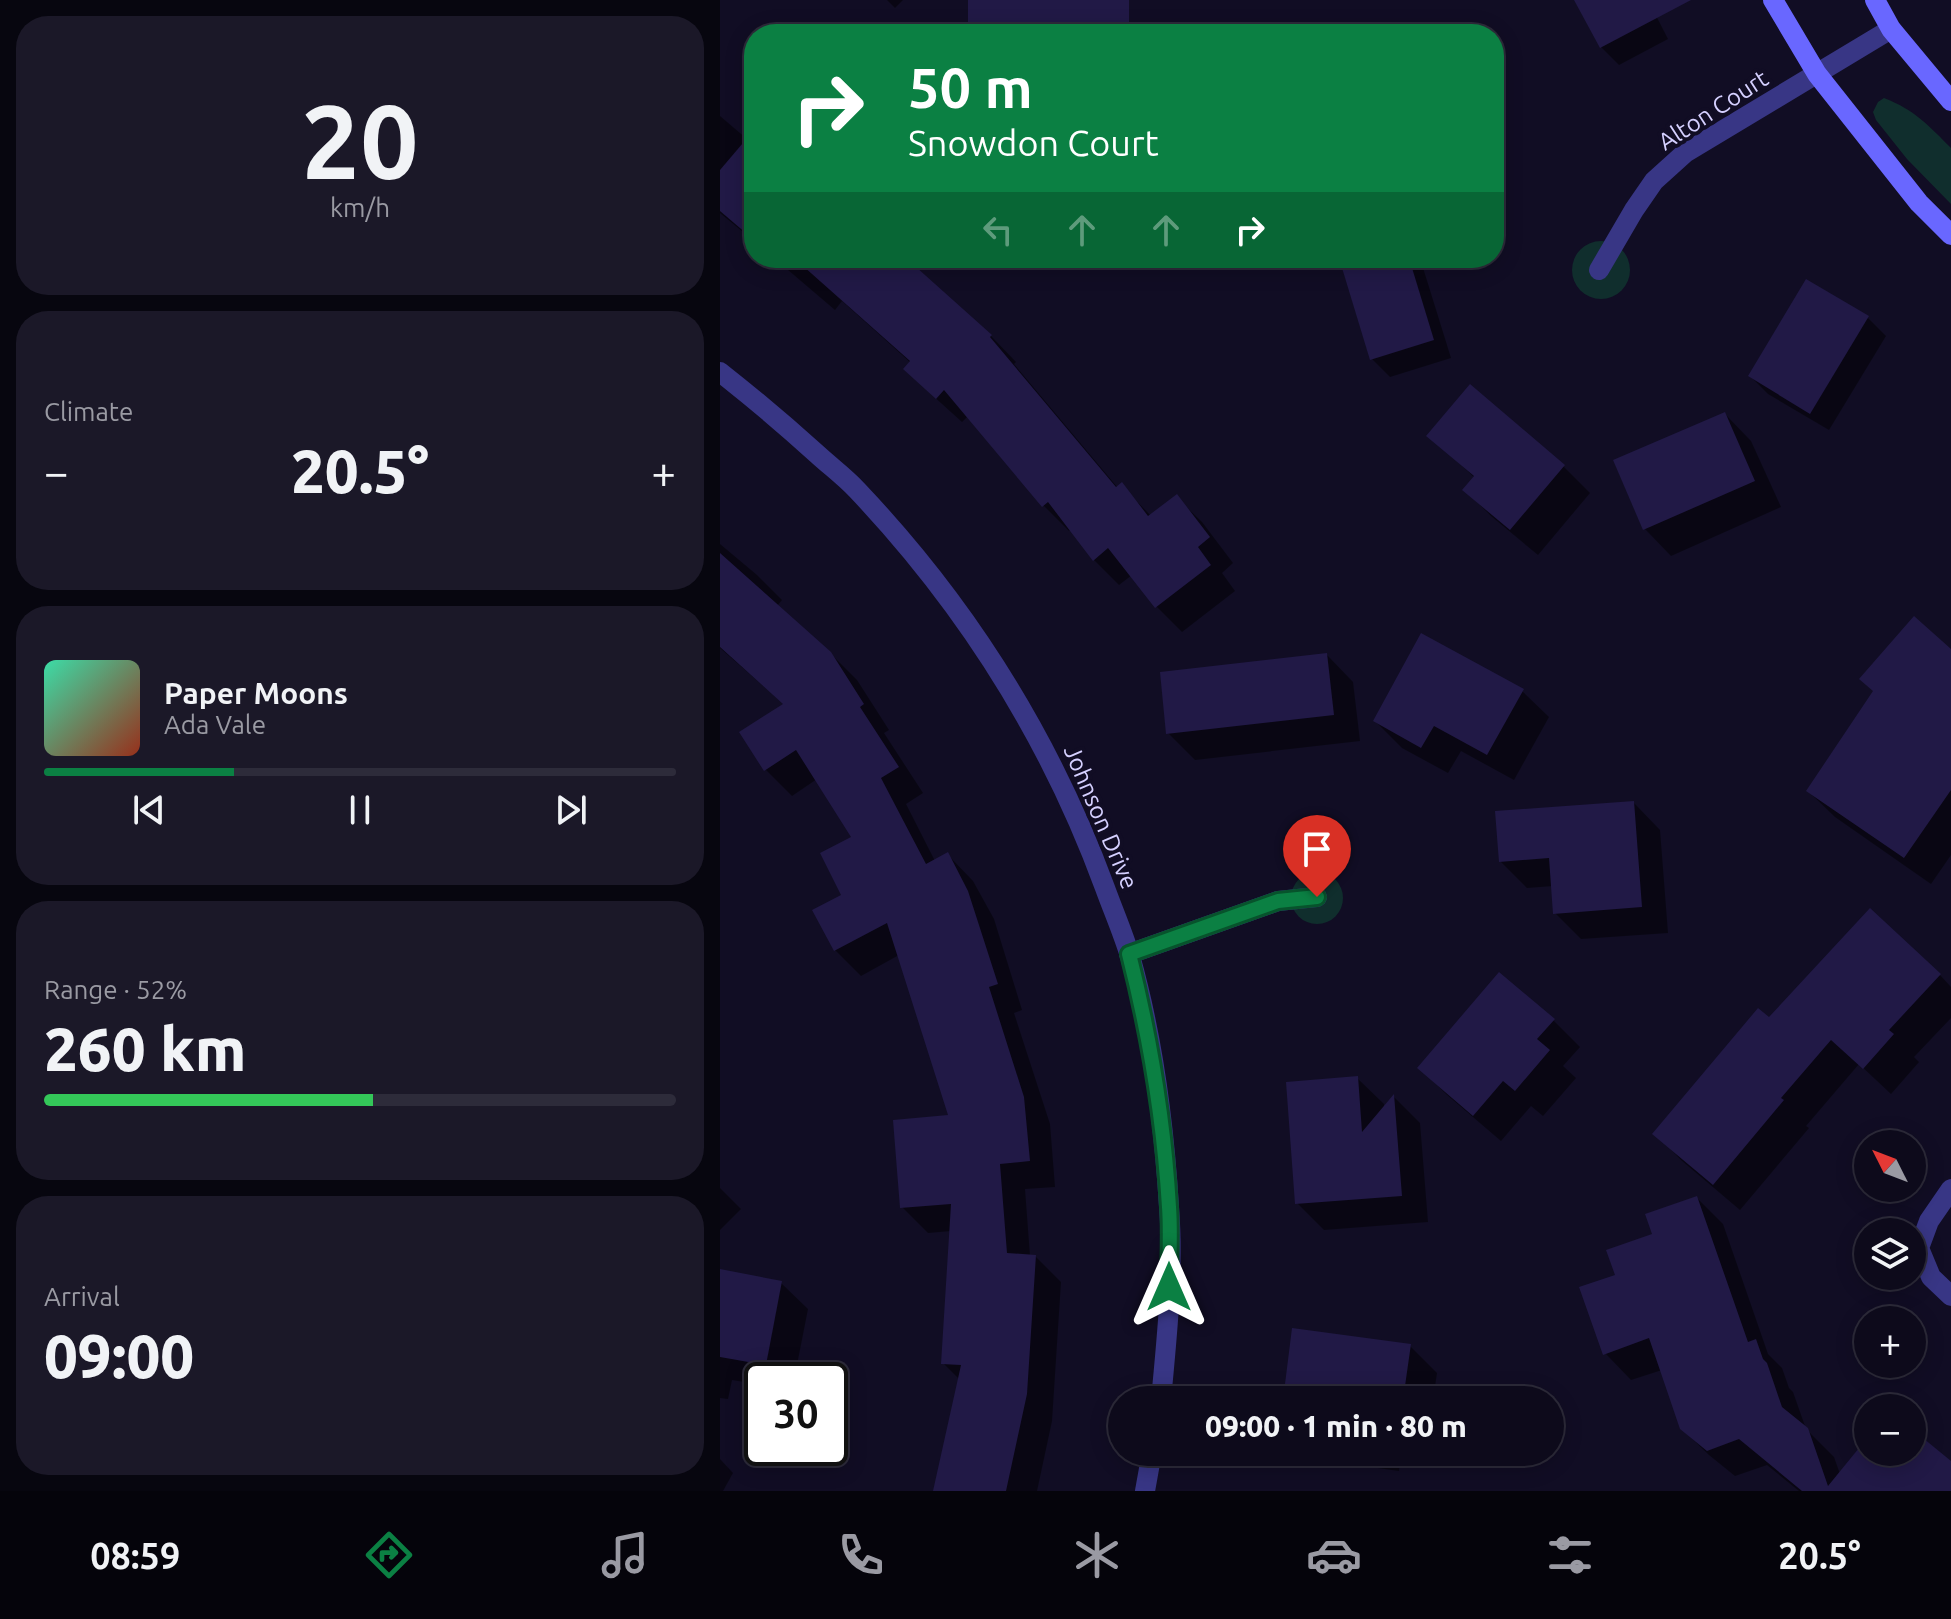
<!DOCTYPE html>
<html lang="en">
<head>
<meta charset="utf-8">
<style>
  :root { --surface:#0d0a1b; --page:#1b1828; --text:#f1f3f6; --muted:#9a9aa3; --line:#2d2b3a; --accent:#0b8043 }
  body { margin:0; font-family:Ubuntu,sans-serif; background:var(--page); color:var(--text); height:100vh; display:flex; flex-direction:column; font-size:30px; white-space:nowrap }
  * { box-sizing:border-box; margin:0 }
  p { font-size:26px; color:var(--muted) }
  .icon { flex:none; width:44px; height:44px; fill:none; stroke:currentColor; stroke-width:2; stroke-linecap:round; stroke-linejoin:round }
  .map { position:relative; flex:1; overflow:hidden }
  .side { display:flex; flex-direction:column; gap:16px; padding:16px; background:#07060f; width:720px }
  .side>* { flex:none }
  .guide { position:absolute; left:24px; top:24px; width:760px; height:244px; border-radius:32px; box-shadow:0 4px 20px #0003,0 0 0 2px var(--line); background:#0b8043; color:#fff; overflow:hidden }
  .needle { width:52px; rotate:312deg }
  .buttons { position:absolute; left:1134px; top:1130px; display:grid; gap:16px }
  .buttons a { display:grid; place-items:center; width:72px; height:72px; border-radius:50%; background:var(--surface); box-shadow:0 4px 20px #0003,0 0 0 2px var(--line); font-size:40px }
  .speed { position:absolute; left:24px; top:1362px; display:flex; gap:16px; font-size:40px; font-weight:700; text-align:center }
  .speed>* { display:grid; place-content:center; width:104px; height:104px; border-radius:50%; background:var(--surface); box-shadow:0 4px 20px #0003,0 0 0 2px var(--line); line-height:1 }
  .speed .limit { border:4px solid #111; border-radius:12px; background:#fff; color:#111 }
  .pin { position:absolute; display:grid; place-items:center; width:68px; height:68px; color:#fff; margin:-82px -34px; border-radius:50% 50% 50% 0; rotate:-45deg; box-shadow:0 0 8px #0007 }
  .pin .icon { rotate:45deg }
  .me { position:absolute; width:88px; margin:-44px; rotate:0deg; stroke-linejoin:round; filter:drop-shadow(0 0 6px #0008) }
  .turn { display:flex; align-items:center; gap:28px; height:168px; padding:0 32px; font-size:36px }
  .turn .icon { width:104px; height:104px; stroke-width:2.5 }
  .turn b { display:block; font-size:56px; line-height:68px }
  .lanes { display:flex; align-items:center; height:76px; padding:0 32px; background:#0003; justify-content:center; gap:40px; direction:ltr }
  .lanes .off { opacity:.35 }
  .big { font-size:60px; font-weight:800; line-height:1.1 }
  .side .card { flex:1; display:flex; flex-direction:column; justify-content:center; gap:12px; min-width:0; padding:0 28px; border-radius:32px; background:var(--page) }
  .side .dial { align-items:center; gap:0 }
  .dial b { font-size:104px; line-height:1 }
  .song { display:flex; align-items:center; gap:24px }
  .cover { width:96px; height:96px; border-radius:12px; background:linear-gradient(135deg,hsl(160 70% 55%),hsl(10 70% 35%)) }
  .played { height:8px; border-radius:4px; background:linear-gradient(90deg,var(--accent) 30%,var(--line) 30%) }
  .keys { display:flex; justify-content:space-around; direction:ltr }
  .heat { display:flex; justify-content:space-between; align-items:center; font-size:44px; direction:ltr }
  .charge { height:12px; border-radius:6px; background:linear-gradient(90deg,#34c759 52%,var(--line) 0) }
  .trip { position:absolute; left:388px; top:1386px; width:456px; height:80px; border-radius:40px; background:var(--surface); box-shadow:0 4px 20px #0003,0 0 0 2px var(--line); font-weight:800; line-height:80px; text-align:center }
  .menu { display:flex; height:128px; justify-content:space-around; align-items:center; background:#05040b; color:var(--muted) }
  .menu .icon { width:56px; height:56px }
  .menu .selected { color:var(--accent) }
  .menu b { font-size:36px; color:var(--text) }
  main { display:flex; flex:1; min-height:0 }
  .map>svg:first-child { display:block }
  .green { fill:#102e2d }
  .shadow { fill:#0007 }
  .building { fill:#211946 }
  .lines { fill:none; stroke-linecap:round; stroke-linejoin:round }
  .minor { stroke:#383685; stroke-width:20 }
  .secondary { stroke:#6967ff; stroke-width:20 }
  .route-casing { stroke:#07532c; stroke-width:20 }
  .route { stroke:#0b8043; stroke-width:14 }
  .labels { text-anchor:middle; dominant-baseline:central; stroke-width:8; stroke-linejoin:round; paint-order:stroke }
  .street-label { font-size:24px; fill:#d5d0ff; stroke:#110d24 }
</style>
</head>
<body>
<main>
<section class="side">
<div class="card dial"><b>20</b><p>km/h</p></div>
<div class="card"><p>Climate</p>
<div class="heat"><a>−</a><b class="big">20.5°</b><a>+</a></div>
</div>
<div class="card">
<div class="song"><i class="cover"></i><div><b>Paper Moons</b><p>Ada Vale</p></div></div>
<div class="played"></div>
<div class="keys"><svg class="icon" aria-label="previous" viewBox="0 0 24 24"><path d="M18 5L8 12l10 7zM5 5v14"/></svg><svg class="icon" aria-label="pause" viewBox="0 0 24 24"><path d="M8 5v14M16 5v14"/></svg><svg class="icon" aria-label="next" viewBox="0 0 24 24"><path d="M6 5l10 7-10 7zM19 5v14"/></svg></div>
</div>
<div class="card"><p>Range · 52%</p><b class="big">260 km</b><div class="charge"></div></div>
<div class="card"><p>Arrival</p><b class="big">09:00</b></div>
</section>
<div class="map">
<svg width="1231" height="1491" viewBox="0 0 1231 1491">
  <rect width="100%" height="100%" fill="#110d24"/>
  <!-- green -->
  <g class="green">
    <path d="M1164 98C1195 110 1208 125 1231 148V204L1187 159 1156 120 1153 112 1158 102Z"/>
    <circle cx="881" cy="270" r="29"/>
    <circle cx="597" cy="898" r="26"/>
  </g>
  <!-- shadow -->
  <g class="shadow">
    <polygon points="167,0 183,0 175,8"/>
    <polygon points="250,0 369,0 370,34 251,34"/>
    <polygon points="857,0 928,0 948,39 899,65 881,47"/>
    <polygon points="774,104 784,114 774,126"/>
    <polygon points="0,116 34,145 34,241 0,213"/>
    <polygon points="54,258 183,258 271,336 296,362 294,364 398,488 401,485 431,516 456,497 482,522 513,563 502,573 515,591 462,632 437,607 412,575 399,585 374,560 351,529 349,531 324,506 248,416 242,422 211,394 191,363 122,301 115,310"/>
    <polygon points="621,258 700,258 731,358 670,377 652,359"/>
    <polygon points="1148,318 1166,336 1109,430 1048,394 1030,376"/>
    <polygon points="750,387 844,467 870,493 818,555 771,516 745,490 755,478 709,435"/>
    <polygon points="1005,414 1031,441 1061,507 951,556 925,529"/>
    <polygon points="0,544 37,575 62,600 57,606 110,653 137,680 169,730 164,733 203,793 186,804 215,861 228,855 253,881 274,919 302,1010 294,1013 330,1124 335,1187 305,1189 310,1256 315,1256 341,1282 332,1421 317,1491 215,1491 240,1380 223,1363 231,1231 208,1233 182,1207 230,1117 179,955 141,976 115,950 134,837 97,779 72,796 46,770 22,733 65,705 0,648"/>
    <polygon points="1231,651 1231,855 1211,884 1115,817 1088,791"/>
    <polygon points="607,655 633,682 640,741 475,760 448,733"/>
    <polygon points="802,691 829,717 794,780 741,751 728,773 682,748 655,721"/>
    <polygon points="914,803 940,830 948,933 861,939 835,913 833,886 807,888 780,861"/>
    <polygon points="780,975 834,1021 860,1047 843,1066 856,1078 823,1116 811,1106 781,1141 726,1094 700,1068"/>
    <polygon points="1220,975 1231,987 1231,1018 1194,1057 1199,1062 1171,1094 1139,1064 1086,1126 1089,1128 1020,1210 961,1160 935,1133 1049,1020"/>
    <polygon points="637,1078 664,1104 664,1109 674,1097 700,1123 708,1222 604,1230 577,1203"/>
    <polygon points="0,1188 21,1209 0,1230"/>
    <polygon points="977,1198 1003,1224 1048,1354 1062,1368 1069,1388 1073,1392 1086,1429 1114,1457 1120,1474 1148,1440 1148,1452 1192,1452 1192,1431 1231,1464 1231,1491 1079,1491 1047,1465 1015,1476 989,1455 961,1428 942,1370 911,1380 885,1353 898,1276 935,1235"/>
    <polygon points="0,1271 61,1283 88,1309 74,1380 42,1380 42,1385 12,1380 8,1399 0,1398"/>
    <polygon points="690,1346 717,1373 713,1400 565,1400"/>
    <polygon points="581,1452 681,1452 679,1471 587,1458"/>
    <polygon points="0,1459 13,1473 3,1491 0,1491"/>
  </g>
  <!-- building -->
  <g class="building">
    <polygon points="248,0 409,0 409,32 248,34"/>
    <polygon points="854,0 971,0 880,48"/>
    <polygon points="34,130 34,240 0,211 0,170"/>
    <polygon points="74,258 186,258 272,335 270,337 396,487 402,482 428,516 457,494 490,537 478,547 491,565 435,608 388,548 373,561 328,502 322,507 224,390 216,399 183,369 190,361"/>
    <polygon points="619,258 689,258 714,340 650,360"/>
    <polygon points="1086,279 1149,316 1090,414 1028,376"/>
    <polygon points="750,384 845,465 790,530 742,490 754,476 706,436"/>
    <polygon points="1005,412 1035,481 923,530 893,460"/>
    <polygon points="0,553 111,652 144,704 140,707 179,767 161,778 206,864 228,852 248,891 278,984 269,987 304,1097 310,1161 280,1164 287,1253 316,1255 307,1394 286,1491 213,1491 241,1365 221,1364 231,1204 180,1208 173,1120 228,1115 167,923 114,951 92,910 121,895 100,853 131,837 76,750 44,771 19,732 63,704 0,647"/>
    <polygon points="1194,616 1231,649 1231,790 1184,858 1086,791 1153,691 1139,679"/>
    <polygon points="701,633 804,689 767,755 714,726 701,748 653,721"/>
    <polygon points="607,653 614,715 446,734 440,672"/>
    <polygon points="914,801 922,907 833,914 829,858 779,862 775,811"/>
    <polygon points="1150,908 1221,974 1169,1030 1174,1034 1143,1069 1111,1040 1061,1098 1064,1100 993,1185 932,1134 1038,1008 1049,1017"/>
    <polygon points="779,972 835,1019 817,1039 830,1050 795,1091 783,1081 753,1116 697,1068"/>
    <polygon points="638,1076 642,1132 674,1094 682,1196 575,1204 566,1082"/>
    <polygon points="977,1196 1028,1342 1036,1339 1043,1359 1047,1363 1062,1407 1088,1428 1108,1486 1148,1437 1148,1452 1192,1452 1192,1429 1231,1461 1231,1491 1082,1491 1019,1439 987,1451 960,1429 929,1338 883,1355 859,1287 895,1275 886,1250 932,1234 925,1214"/>
    <polygon points="0,1269 62,1281 46,1365 0,1357"/>
    <polygon points="572,1328 691,1344 683,1400 563,1400"/>
  </g>
  <g class="lines">
    <!-- minor -->
    <g class="minor">
      <polyline points="879,270 914,210 934,181 965,153 1171,29"/>
      <path d="M0 372C33 398 65 425 97 454 110 466 125 477 137 490 247 606 330 738 385 888 393 910 403 933 410 956 433 1037 444 1123 449 1207 454 1271 447 1336 441 1400"/>
      <polyline points="409,954 558,901 597,897"/>
      <polyline points="1231,1189 1209,1221 1199,1248 1211,1277 1231,1296"/>
      <polyline points="425,1491 432,1452"/>
    </g>
    <!-- secondary -->
    <g class="secondary">
      <polyline points="1053,0 1097,74 1199,203 1231,235"/>
      <polyline points="1155,0 1171,29 1231,101"/>
    </g>
  </g>
  <g class="lines">
    <defs>
      <path id="route" d="M449 1287C449 1260 451 1233 449 1207 444 1122 430 1037 409 954L558 901 597 897"/>
    </defs>
    <!-- route casing -->
    <use href="#route" class="route-casing"/>
    <!-- route -->
    <use href="#route" class="route"/>
  </g>
  <g class="labels">
    <!-- street labels -->
    <g class="street-label">
      <text transform="translate(993 110) rotate(-33)">Alton Court</text>
      <text transform="translate(381 817) rotate(67)">Johnson Drive</text>
    </g>
  </g>
</svg>
<div class="buttons">
<a><svg class="needle" viewBox="-14 -14 28 28"><path d="M0-13l5 13h-10z" fill="#e53935"/><path d="M0 13l5-13h-10z" fill="#9a9aa3"/></svg></a>
<a><svg class="icon" aria-label="layers" viewBox="0 0 24 24"><path d="M12 4l9 5-9 5-9-5zM3 14l9 5 9-5"/></svg></a>
<a>+</a>
<a>−</a>
</div>
<div class="speed"><div class="limit">30</div></div>
<div class="pin" style="left:597px;top:897px;background:#d93025"><svg class="icon" aria-label="arrive" viewBox="0 0 24 24"><path d="M6 21V4h12l-3 4 3 4H6"/></svg></div>
<svg class="me" style="left:449px;top:1287px" viewBox="-20 -20 40 40"><path d="M0-17L14 15 0 8-14 15z" fill="#0b8043" stroke="#fff" stroke-width="4"/></svg>
<div class="trip">09:00 · 1 min · 80 m</div>
<div class="guide">
<div class="turn"><svg class="icon" aria-label="right" viewBox="0 0 24 24"><path d="M7 20v-9h11M14 6l5 5-5 5"/></svg><div><b>50 m</b>Snowdon Court</div></div>
<div class="lanes"><svg class="icon off" aria-label="left" viewBox="0 0 24 24"><path d="M17 20v-9H6M10 6l-5 5 5 5"/></svg><svg class="icon off" aria-label="ahead" viewBox="0 0 24 24"><path d="M12 20V5M6 11l6-6 6 6"/></svg><svg class="icon off" aria-label="ahead" viewBox="0 0 24 24"><path d="M12 20V5M6 11l6-6 6 6"/></svg><svg class="icon" aria-label="right" viewBox="0 0 24 24"><path d="M7 20v-9h11M14 6l5 5-5 5"/></svg></div>
</div>
</div>
</main>
<nav class="menu">
<b>08:59</b>
<svg class="icon selected" aria-label="directions" viewBox="0 0 24 24"><path d="M12 3l9 9-9 9-9-9zM9 14v-3h6M13 9l2 2-2 2"/></svg>
<svg class="icon" aria-label="music" viewBox="0 0 24 24"><path d="M9 18V5l10-2v13"/><circle cx="6" cy="18" r="3"/><circle cx="16" cy="16" r="3"/></svg>
<svg class="icon" aria-label="phone" viewBox="0 0 24 24"><path d="M5 4h4l2 5-3 2q2 4 5 5l2-3 5 2v4C11 20 4 13 5 4z"/></svg>
<svg class="icon" aria-label="climate" viewBox="0 0 24 24"><path d="M12 3v18M4 7l16 10M4 17L20 7"/></svg>
<svg class="icon" aria-label="car" viewBox="0 0 24 24"><path d="M5 17H2v-5l4-1 3-4h7l3 4 3 1v5h-3M9 17h6M6 11h13"/><circle cx="7" cy="17" r="2"/><circle cx="17" cy="17" r="2"/></svg>
<svg class="icon" aria-label="filters" viewBox="0 0 24 24"><path d="M4 7h16M4 17h16"/><circle cx="9" cy="7" r="2"/><circle cx="15" cy="17" r="2"/></svg>
<b>20.5°</b>
</nav>
</body>
</html>
